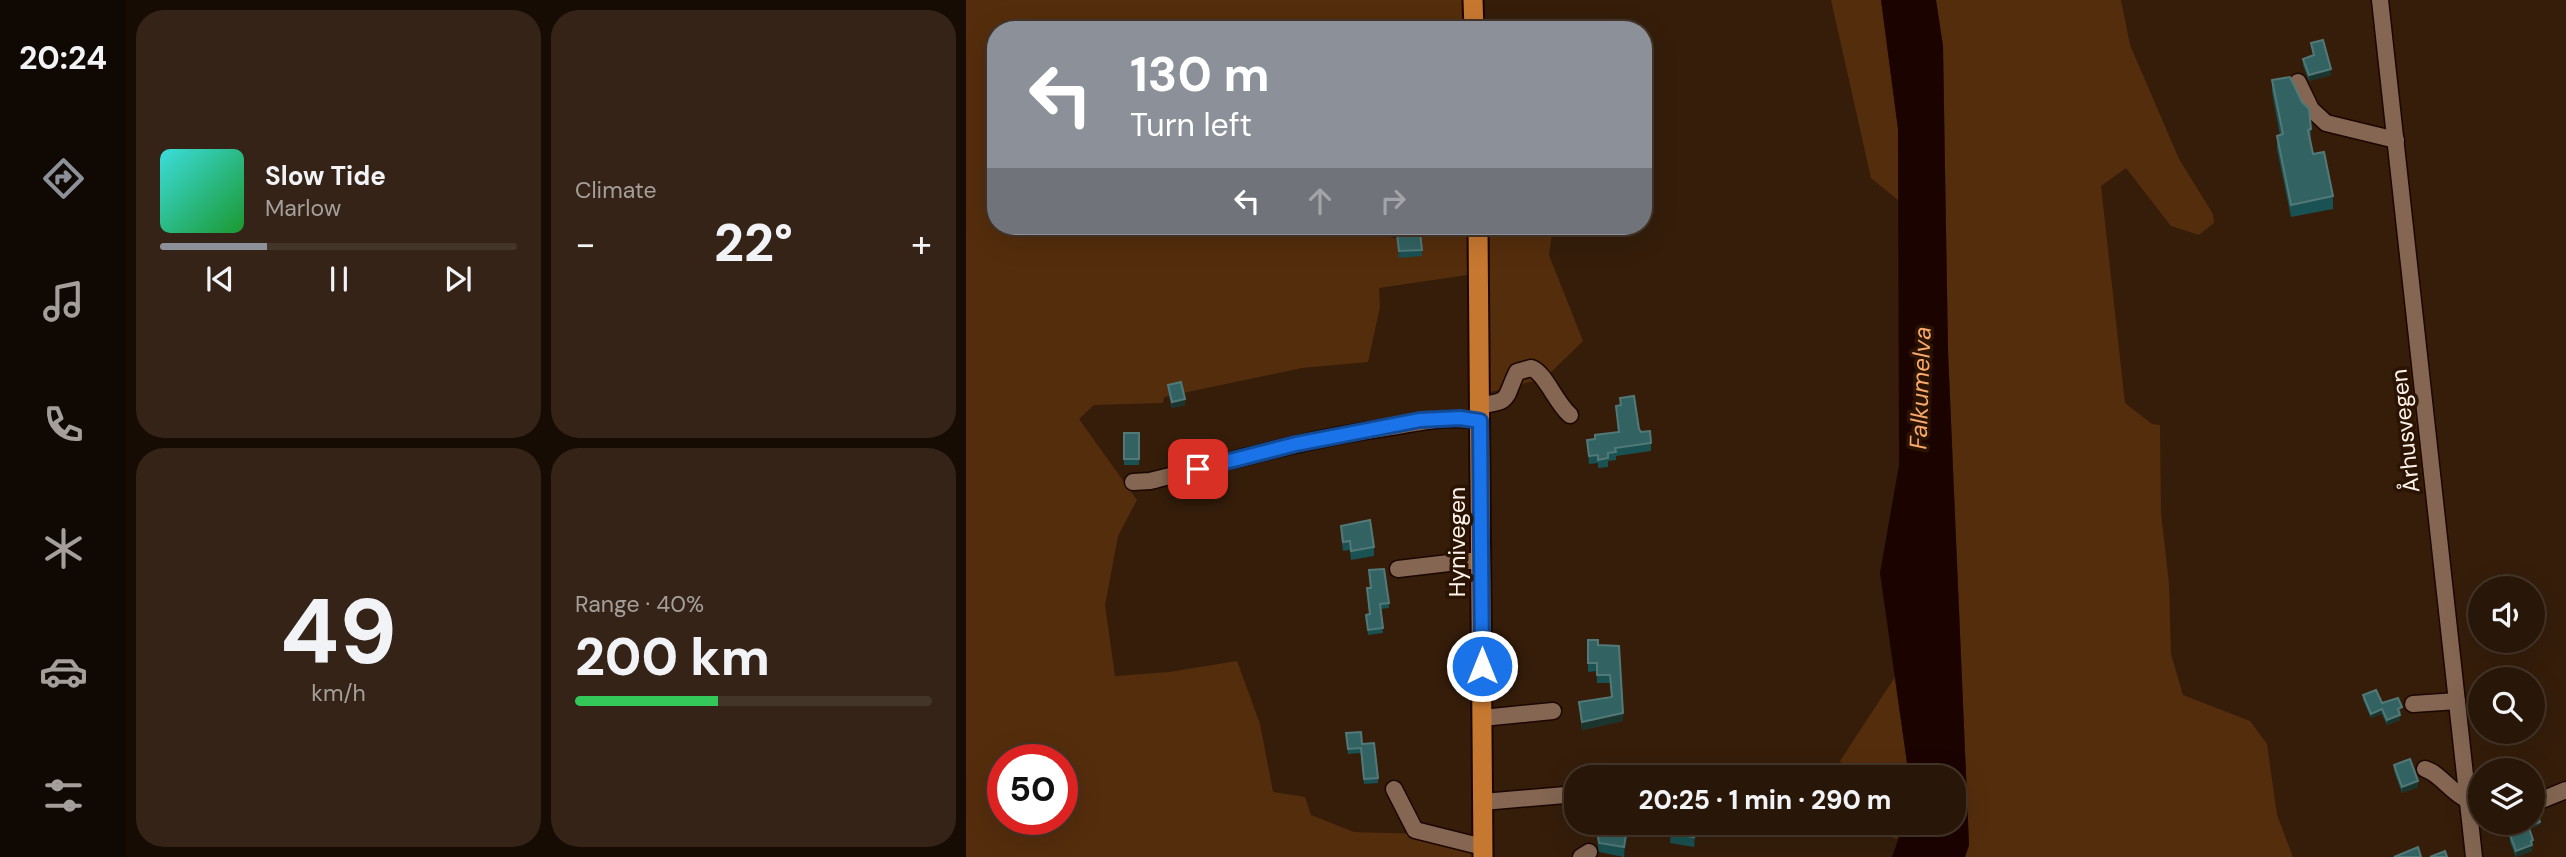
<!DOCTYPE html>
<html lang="en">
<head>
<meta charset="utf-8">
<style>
  :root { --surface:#281608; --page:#342316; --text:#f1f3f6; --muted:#a59f9c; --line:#443529; --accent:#8c9099 }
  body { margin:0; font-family:"DM Sans",sans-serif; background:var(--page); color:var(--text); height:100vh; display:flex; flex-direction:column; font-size:26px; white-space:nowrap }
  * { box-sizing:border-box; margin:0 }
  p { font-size:23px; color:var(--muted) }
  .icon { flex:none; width:38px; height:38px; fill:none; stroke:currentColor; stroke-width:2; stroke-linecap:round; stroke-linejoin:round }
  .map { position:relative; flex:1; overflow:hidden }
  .side { display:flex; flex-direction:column; gap:10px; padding:10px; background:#160c04; width:840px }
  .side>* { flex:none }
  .top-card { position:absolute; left:21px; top:21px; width:665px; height:214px; border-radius:28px; box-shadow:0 7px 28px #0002,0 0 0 2px var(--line); background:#8c9099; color:#fff; overflow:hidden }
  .buttons { position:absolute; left:1502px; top:576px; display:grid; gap:14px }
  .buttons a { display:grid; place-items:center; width:77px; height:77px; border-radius:50%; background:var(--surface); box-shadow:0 7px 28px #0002,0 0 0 2px var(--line); font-size:35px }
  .speed { position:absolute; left:21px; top:744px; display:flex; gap:14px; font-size:35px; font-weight:700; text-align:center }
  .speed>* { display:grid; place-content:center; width:91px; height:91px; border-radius:50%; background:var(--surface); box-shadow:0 7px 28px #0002,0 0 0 2px var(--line); line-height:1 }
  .speed .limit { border:10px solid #d22; background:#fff; color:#111 }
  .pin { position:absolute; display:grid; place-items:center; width:60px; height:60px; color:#fff; margin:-30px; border-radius:14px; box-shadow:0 4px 10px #0006 }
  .me { position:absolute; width:77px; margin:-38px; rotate:0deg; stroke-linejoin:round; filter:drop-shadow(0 0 5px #0008) }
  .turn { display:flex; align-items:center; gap:24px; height:147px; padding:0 28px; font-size:32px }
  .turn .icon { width:91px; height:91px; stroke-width:2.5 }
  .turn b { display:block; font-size:49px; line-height:60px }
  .lanes { display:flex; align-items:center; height:66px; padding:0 28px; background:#0003; justify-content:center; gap:35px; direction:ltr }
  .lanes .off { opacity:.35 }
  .big { font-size:52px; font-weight:800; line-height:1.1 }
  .side .tile { flex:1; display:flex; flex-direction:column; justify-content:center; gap:10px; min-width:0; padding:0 24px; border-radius:28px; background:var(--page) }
  .side .dial { align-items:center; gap:0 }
  .dial b { font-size:91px; line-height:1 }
  .song { display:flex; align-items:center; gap:21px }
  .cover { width:84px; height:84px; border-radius:10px; background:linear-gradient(135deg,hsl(180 70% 55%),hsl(130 70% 35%)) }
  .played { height:7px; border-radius:4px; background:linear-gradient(90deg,var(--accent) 30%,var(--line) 30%) }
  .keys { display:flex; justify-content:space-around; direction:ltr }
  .heat { display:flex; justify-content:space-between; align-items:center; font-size:38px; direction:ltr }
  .charge { height:10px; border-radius:5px; background:linear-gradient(90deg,#34c759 40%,var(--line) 0) }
  .side .tiles { flex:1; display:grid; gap:10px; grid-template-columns:repeat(2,1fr) }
  .trip { position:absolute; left:598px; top:765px; width:402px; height:70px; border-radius:28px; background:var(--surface); box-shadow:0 7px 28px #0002,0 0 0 2px var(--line); font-weight:800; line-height:70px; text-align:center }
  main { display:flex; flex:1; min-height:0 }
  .tab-bar { display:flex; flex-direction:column; width:126px; justify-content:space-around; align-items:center; background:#100903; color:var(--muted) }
  .tab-bar .icon { width:49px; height:49px }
  .tab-bar .active { color:var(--accent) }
  .tab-bar b { font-size:32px; color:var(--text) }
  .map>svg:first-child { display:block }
  .green { fill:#542d0c; fill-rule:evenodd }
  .water { fill:#1b0300 }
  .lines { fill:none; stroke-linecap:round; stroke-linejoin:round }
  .minor-casing { stroke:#1c0600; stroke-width:19 }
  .major-casing { stroke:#1c0600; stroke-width:23 }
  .minor { stroke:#846652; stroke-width:16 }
  .major { stroke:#c77830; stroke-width:19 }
  .wall { fill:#1a5152 }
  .shaded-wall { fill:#1b352e }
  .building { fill:#326362; stroke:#527978; stroke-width:2 }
  .route-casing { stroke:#114b97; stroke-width:18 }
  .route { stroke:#1a73e8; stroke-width:12 }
  .labels { text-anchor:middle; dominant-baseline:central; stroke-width:7; stroke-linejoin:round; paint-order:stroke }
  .street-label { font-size:23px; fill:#fdf3ec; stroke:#2b1302 }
  .water-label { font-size:24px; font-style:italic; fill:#fba86b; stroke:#2b1302 }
</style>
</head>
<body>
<main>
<nav class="tab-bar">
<b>20:24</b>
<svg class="icon active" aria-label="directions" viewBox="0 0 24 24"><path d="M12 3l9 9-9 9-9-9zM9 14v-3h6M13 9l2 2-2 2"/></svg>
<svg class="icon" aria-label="music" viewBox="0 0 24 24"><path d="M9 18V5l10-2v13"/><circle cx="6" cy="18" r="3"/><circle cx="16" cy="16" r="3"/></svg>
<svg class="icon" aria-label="phone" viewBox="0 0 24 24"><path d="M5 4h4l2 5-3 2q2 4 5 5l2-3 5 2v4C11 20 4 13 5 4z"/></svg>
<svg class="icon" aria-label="climate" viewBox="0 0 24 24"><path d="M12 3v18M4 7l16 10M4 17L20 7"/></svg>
<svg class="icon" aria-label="car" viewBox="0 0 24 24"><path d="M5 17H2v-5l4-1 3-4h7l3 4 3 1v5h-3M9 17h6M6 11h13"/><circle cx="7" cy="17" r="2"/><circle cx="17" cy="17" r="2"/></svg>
<svg class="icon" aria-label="filters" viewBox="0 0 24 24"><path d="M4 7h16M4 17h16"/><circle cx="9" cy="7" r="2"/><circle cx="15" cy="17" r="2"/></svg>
</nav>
<section class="side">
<div class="tiles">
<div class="tile">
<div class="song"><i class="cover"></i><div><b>Slow Tide</b><p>Marlow</p></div></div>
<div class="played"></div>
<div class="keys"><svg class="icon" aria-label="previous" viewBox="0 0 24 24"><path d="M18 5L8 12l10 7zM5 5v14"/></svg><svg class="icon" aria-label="pause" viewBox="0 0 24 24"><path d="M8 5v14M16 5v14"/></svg><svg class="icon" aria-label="next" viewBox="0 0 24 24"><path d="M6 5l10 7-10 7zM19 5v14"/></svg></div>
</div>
<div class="tile"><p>Climate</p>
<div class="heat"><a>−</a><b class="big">22°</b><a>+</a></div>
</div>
<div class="tile dial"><b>49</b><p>km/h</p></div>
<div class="tile"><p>Range · 40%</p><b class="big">200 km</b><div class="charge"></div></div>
</div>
</section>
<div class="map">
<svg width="1600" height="857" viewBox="0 0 1600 857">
  <rect width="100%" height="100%" fill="#351d0a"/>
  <!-- green -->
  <g class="green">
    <path d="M0 0H511L523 25 598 30H30V226H587L583 255 617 341 579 378 517 394 501 275 413 288 414 307 402 362 336 368 198 397 197 403 128 405 113 419 171 500 152 536 139 605 149 676 203 672 271 661 294 724 307 792 339 797 345 815 388 832 458 834 518 857H0ZM37 760H96V819H37Z"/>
    <polygon points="865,0 915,0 932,129 932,200 905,178"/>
    <polygon points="970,0 1155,0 1164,45 1213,159 1247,214 1248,223 1233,235 1205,226 1160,168 1135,186 1159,403 1186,424 1194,425 1195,513 1203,584 1205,654 1217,695 1284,721 1301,744 1311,815 1327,857 999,857 1003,845 982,351 977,46"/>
    <polygon points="929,677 943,777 885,777 874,761"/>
    <polygon points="909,823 909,822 938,823 931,839 908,832"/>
  </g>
  <!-- water -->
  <polygon class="water" points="915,0 970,0 977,46 982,351 1003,845 999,857 926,857 938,823 989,822 989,777 943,777 914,573 933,465 932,129"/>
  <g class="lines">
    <defs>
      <g id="minor">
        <polyline points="1414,0 1508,857"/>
        <polyline points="1332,82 1345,109 1360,123 1430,140"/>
        <polyline points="428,228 435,226"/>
        <path d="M514 405C546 402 538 398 551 372L565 368C579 372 589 402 604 415"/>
        <path d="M167 482 184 481C261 462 339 439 419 428 453 423 479 415 514 421"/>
        <polyline points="432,569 500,561 515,561"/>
        <polyline points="1447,704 1491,701"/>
        <polyline points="516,718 587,711"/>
        <path d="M1459 769C1474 773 1485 793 1502 800"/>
        <polyline points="428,789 449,830 517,847"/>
        <polyline points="517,802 611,794"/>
        <polyline points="1566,804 1600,790"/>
        <polyline points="615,857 623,852"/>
      </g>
      <g id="major">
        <polyline points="507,0 508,30"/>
        <polyline points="512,226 517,857"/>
      </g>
    </defs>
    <!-- minor casing -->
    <use href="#minor" class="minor-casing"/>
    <!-- major casing -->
    <use href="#major" class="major-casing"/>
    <!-- minor -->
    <use href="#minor" class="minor"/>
    <!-- major -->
    <use href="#major" class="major"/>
  </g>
  <!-- wall -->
  <g class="wall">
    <polygon points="1345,43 1365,75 1343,81 1337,65 1337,59 1347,56"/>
    <polygon points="1306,80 1345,129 1344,141 1347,154 1367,196 1367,209 1325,217 1311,149 1311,136 1314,135 1306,92"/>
    <polygon points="454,232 456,256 433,258 431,234"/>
    <polygon points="202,385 219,405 206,408 202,391"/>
    <polygon points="654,398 673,429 685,443 685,451 650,456 650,460 642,461 642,467 632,468 632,463 623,464 621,440 629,439 652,432 650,406 654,405"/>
    <rect x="158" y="433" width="15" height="32"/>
    <polygon points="375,526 408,547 408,556 385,560 384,550 377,551 375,535"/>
    <polygon points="403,570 423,603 423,608 414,609 417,633 402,635 400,615 403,614 401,588 405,588"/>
    <polygon points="622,640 632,645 653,646 657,721 616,730 613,702 645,697 644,683 631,683 631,671 622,672"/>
    <polygon points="1397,695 1436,712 1433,713 1434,720 1421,725 1416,714 1405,718 1397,700"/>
    <polygon points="380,733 396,744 412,778 412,783 398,784 395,753 382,754"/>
    <polygon points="1428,765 1452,787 1436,793 1428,771"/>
    <polygon points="663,822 658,857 633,852 632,847 632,837 647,827"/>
    <polygon points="706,822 732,822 728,847 704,843"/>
    <polygon points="1544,835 1567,847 1566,847 1566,851 1550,857 1544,842"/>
  </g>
  <!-- shaded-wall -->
  <g class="shaded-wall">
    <polygon points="1365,69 1365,75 1343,81 1343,75"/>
    <polygon points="219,399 219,405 206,408 206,402"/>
    <polygon points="1416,709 1416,714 1405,718 1405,714"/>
    <polygon points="657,713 657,721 616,730 616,722"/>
    <polygon points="1434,715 1434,720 1421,725 1421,720"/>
    <polygon points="1452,781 1452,787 1436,793 1436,787"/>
    <polygon points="662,822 663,822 663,825 658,857 658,847"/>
    <polygon points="731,822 732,822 728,847 728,837"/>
    <polygon points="1574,822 1574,825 1564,829 1564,826"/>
    <polygon points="1567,840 1566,851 1550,857 1550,851"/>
  </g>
  <!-- building -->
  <g class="building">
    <polygon points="1357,40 1365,69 1343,75 1337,59 1348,55 1345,43"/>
    <polygon points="1324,77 1336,102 1343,109 1345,129 1342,130 1347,154 1358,152 1367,196 1325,205 1311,136 1317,134 1306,80"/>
    <polygon points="437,232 454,232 456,250 433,251 431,234"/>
    <polygon points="215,382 219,399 206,402 202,385"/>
    <polygon points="668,396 673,429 675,432 684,431 685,443 649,448 650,452 642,453 642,458 632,460 632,455 623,456 621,440 629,439 629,435 653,432 650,406 655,405 654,398"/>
    <rect x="158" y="433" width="15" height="26"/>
    <polygon points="404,520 408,547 385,551 384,541 377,542 375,526"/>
    <polygon points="418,569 423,603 414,604 417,628 402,630 400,615 404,614 401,588 405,588 403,570"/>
    <polygon points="622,640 632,640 632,645 653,646 657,713 616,722 613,702 646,697 644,675 631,675 631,663 622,663"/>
    <polygon points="1410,690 1416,703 1432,698 1436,707 1432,709 1434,715 1421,720 1416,709 1405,714 1397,695"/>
    <polygon points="395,732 396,744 408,743 412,778 398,779 395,748 382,749 380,733"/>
    <polygon points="1444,759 1452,781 1436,787 1428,765"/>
    <polygon points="1570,811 1574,822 1564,826 1562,822 1566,822 1566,812"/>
    <polygon points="648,822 662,822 658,847 633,843 632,837 634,824 647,827"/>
    <polygon points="706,822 731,822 728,837 704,833"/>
    <polygon points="1563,828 1567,840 1565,841 1566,845 1550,851 1544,835"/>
    <polygon points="1452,847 1455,857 1428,857"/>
    <polygon points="1479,851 1481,857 1464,857"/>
  </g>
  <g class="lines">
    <defs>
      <polyline id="route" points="232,469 330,444 454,420 494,418 514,421 516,666"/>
    </defs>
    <!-- route casing -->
    <use href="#route" class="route-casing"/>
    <!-- route -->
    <use href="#route" class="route"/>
  </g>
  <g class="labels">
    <!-- street labels -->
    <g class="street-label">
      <text transform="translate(1439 431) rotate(-96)">Århusvegen</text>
      <text transform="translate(491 542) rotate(-90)">Hynivegen</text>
    </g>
    <!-- water labels -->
    <g class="water-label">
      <text transform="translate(954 388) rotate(-88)">Falkumelva</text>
    </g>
  </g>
</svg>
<div class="buttons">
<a><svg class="icon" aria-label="sound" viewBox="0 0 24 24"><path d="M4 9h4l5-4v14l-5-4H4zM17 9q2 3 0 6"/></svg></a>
<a><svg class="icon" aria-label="search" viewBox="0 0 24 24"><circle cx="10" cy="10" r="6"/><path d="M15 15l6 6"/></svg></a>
<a><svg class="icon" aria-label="layers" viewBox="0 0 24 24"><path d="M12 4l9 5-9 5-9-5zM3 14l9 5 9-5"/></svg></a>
</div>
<div class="speed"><div class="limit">50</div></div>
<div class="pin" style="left:232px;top:469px;background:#d93025"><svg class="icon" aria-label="arrive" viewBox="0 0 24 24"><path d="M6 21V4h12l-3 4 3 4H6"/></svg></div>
<svg class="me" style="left:516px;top:666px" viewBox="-20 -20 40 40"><circle r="17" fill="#1a73e8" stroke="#fff" stroke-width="3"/><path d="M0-11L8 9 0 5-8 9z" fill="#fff"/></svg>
<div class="trip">20:25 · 1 min · 290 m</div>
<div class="top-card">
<div class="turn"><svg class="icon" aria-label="left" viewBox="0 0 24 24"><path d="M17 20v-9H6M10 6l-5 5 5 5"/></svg><div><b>130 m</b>Turn left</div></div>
<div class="lanes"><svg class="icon" aria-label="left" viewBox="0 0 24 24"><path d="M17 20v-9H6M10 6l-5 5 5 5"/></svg><svg class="icon off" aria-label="ahead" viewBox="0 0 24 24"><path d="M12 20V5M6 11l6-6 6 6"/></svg><svg class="icon off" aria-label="right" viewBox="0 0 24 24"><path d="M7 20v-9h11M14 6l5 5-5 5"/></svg></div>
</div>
</div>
</main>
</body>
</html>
